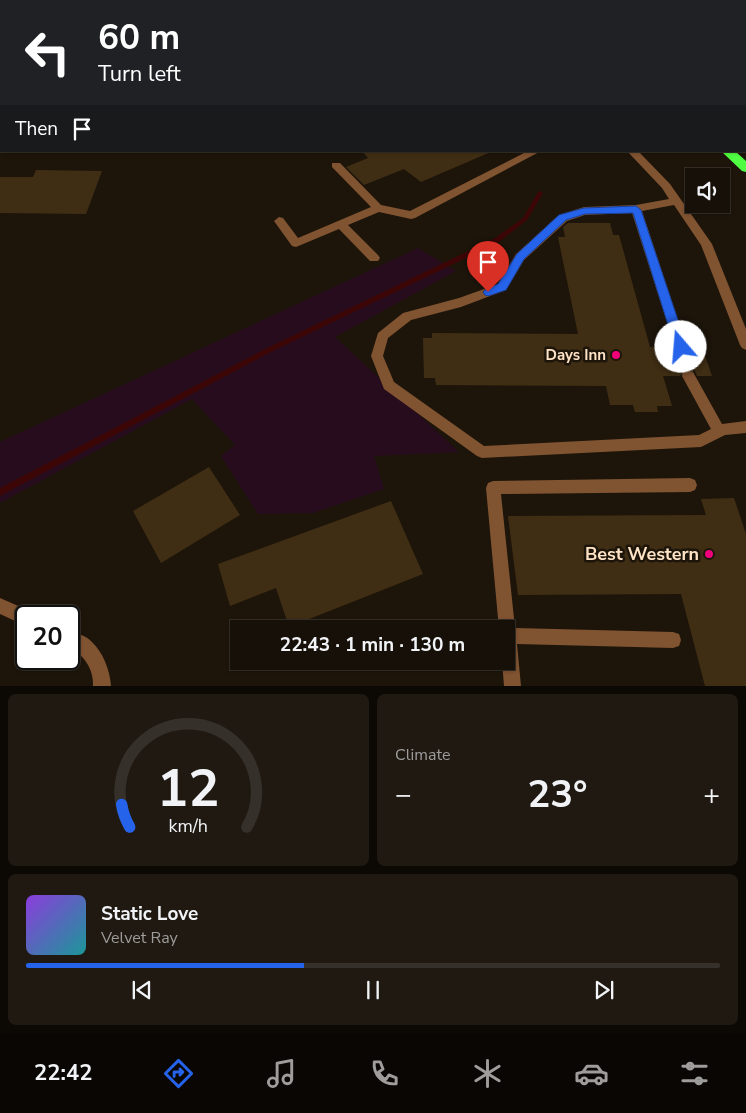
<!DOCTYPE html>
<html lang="en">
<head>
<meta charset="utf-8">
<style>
  :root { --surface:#161008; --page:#1f1912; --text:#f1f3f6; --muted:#9e9d9c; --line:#353029; --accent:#2563eb }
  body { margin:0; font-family:"Nunito Sans",sans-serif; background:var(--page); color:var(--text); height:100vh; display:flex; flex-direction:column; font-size:19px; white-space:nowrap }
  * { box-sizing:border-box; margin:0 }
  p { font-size:16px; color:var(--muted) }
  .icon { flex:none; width:28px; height:28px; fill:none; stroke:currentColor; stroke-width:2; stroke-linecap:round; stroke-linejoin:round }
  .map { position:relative; height:686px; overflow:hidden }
  .panel { display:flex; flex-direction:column; gap:8px; padding:8px; background:#0c0904; flex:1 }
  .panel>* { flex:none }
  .guide { position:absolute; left:0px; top:0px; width:746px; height:152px; box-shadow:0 1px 4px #0004,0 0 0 1px var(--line); background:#202124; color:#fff; overflow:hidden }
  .fabs { position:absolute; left:685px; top:168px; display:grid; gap:10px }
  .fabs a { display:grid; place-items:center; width:45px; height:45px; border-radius:0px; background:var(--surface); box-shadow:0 1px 4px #0004,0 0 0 1px var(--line); font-size:25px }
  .speed { position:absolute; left:15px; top:605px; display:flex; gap:10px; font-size:25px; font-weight:700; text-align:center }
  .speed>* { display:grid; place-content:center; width:65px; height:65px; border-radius:50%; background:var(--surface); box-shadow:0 1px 4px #0004,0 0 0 1px var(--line); line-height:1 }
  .speed .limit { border:2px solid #111; border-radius:8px; background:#fff; color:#111 }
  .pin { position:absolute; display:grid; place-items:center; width:42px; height:42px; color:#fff; margin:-51px -21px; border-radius:50% 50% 50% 0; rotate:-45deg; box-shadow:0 0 5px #0007 }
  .pin .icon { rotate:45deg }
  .me { position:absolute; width:55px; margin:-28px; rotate:342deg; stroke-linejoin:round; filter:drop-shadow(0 0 4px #0008) }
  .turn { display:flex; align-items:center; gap:18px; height:105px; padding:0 15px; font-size:22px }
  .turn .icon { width:65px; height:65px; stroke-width:2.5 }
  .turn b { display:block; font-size:35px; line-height:42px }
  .then { display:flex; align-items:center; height:48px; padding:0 15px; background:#0003; gap:10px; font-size:19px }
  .big { font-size:38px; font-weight:700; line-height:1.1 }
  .panel .tile { flex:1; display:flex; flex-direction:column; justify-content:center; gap:8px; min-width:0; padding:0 18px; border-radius:8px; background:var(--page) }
  .panel .dial { align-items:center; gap:0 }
  .dial svg { height:130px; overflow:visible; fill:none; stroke:var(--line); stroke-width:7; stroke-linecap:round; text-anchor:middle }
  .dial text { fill:var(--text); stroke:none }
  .song { display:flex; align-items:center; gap:15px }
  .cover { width:60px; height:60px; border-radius:8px; background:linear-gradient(135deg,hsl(270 70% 55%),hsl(180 70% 35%)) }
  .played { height:5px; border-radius:2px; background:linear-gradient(90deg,var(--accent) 40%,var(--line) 40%) }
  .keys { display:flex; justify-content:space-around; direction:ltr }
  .heat { display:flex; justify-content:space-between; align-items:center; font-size:28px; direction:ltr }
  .panel .tiles { flex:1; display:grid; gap:8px; grid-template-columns:1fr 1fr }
  .tile:last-child { grid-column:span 2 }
  .trip { position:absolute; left:230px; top:620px; width:285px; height:50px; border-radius:0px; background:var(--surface); box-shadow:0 1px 4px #0004,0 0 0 1px var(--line); font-weight:700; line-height:50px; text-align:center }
  .tabs { display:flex; height:80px; justify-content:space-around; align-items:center; background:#090603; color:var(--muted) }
  .tabs .icon { width:35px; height:35px }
  .tabs .active { color:var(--accent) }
  .tabs b { font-size:22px; color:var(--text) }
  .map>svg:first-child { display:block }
  .green { fill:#270c1e }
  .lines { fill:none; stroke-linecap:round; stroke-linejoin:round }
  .stream { fill:#3b0605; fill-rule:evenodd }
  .building { fill:#402e14 }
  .minor-tunnel { stroke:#3f3426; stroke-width:12; stroke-dasharray:12 5.5; stroke-linecap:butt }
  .minor { fill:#805331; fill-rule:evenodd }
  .highway { fill:#50ff41; fill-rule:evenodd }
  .route { fill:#2563eb; stroke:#184099 }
  .poi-dot { fill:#f10079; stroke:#1d150a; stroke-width:2 }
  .labels { text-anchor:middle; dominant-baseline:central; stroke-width:5; stroke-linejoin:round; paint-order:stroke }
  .poi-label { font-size:15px; font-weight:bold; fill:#ffe3c6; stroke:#1d150a; text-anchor:end }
  .near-poi-label { font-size:18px; font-weight:bold; fill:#ffe3c6; stroke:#1d150a; text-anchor:end }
</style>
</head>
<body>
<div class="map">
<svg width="746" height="686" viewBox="0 0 746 686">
  <rect width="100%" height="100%" fill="#1d150a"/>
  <!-- green -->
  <polygon class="green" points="418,248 456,271 335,337 459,452 374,456 384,489 313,513 258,514 221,456 235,445 192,399 0,503 0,442"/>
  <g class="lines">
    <!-- stream -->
    <polygon class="stream" points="540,191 543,193 527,220 499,242 269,353 0,496 0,488 265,349 495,238 523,218 538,192"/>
  </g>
  <!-- building -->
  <g class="building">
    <polygon points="362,151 493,151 421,182 404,169 364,185 346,167 368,158"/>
    <polygon points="36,170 102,171 86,214 0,213 0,177 33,177"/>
    <polygon points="568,223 610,223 613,235 619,235 650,347 673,347 677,353 685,353 689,347 702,347 712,376 697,376 695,371 688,369 683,370 680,376 663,376 672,406 657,406 658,412 635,412 633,405 610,405 606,386 436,385 435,378 424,378 423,338 432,338 432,333 578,334 558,237 565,237 563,227"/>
    <polygon points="209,467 240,515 161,563 133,511"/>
    <polygon points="734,498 746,534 746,686 705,686 681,594 518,595 508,516 706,515 701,499"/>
    <polygon points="391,501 423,574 289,627 276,588 230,606 218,564"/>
  </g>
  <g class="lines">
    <!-- minor-tunnel -->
    <polyline class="minor-tunnel" points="681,347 688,376"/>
    <!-- minor -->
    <g class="minor">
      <polygon points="431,0 441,0 442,1 432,1"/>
      <polygon points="0,28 1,29 1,34 0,34"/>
      <polygon points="528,151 541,151 415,218 411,219 379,212 348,225 378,255 380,258 378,261 370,261 339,229 296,247 292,246 274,221 279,217 283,218 298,238 371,207 332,167 332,163 340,163 381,205 410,211"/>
      <polygon points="627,151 638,151 670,184 712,244 746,329 746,350 742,348 740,345 701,245 674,205 642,211 687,347 685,351 677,351 675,347 632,213 585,215 567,221 524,260 506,290 461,307 411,320 388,338 383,356 394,382 484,446 699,435 711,429 682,376 683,372 688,371 693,372 722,424 746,421 746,433 725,435 701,447 482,458 477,456 384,389 371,356 378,333 403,313 459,298 498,284 516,254 559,215 584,207 636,205 669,199 662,188"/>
      <polygon points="690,478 695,480 697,485 695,490 690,492 501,494 515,628 673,632 679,634 681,640 679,646 673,648 517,644 521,686 504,686 502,661 506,661 506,629 499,629 486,488 488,483 493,481"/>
      <polygon points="0,598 32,612 33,616 26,616 26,626 0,614"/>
      <path d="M69 630C76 633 86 636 91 641 103 652 110 670 111 686H93C94 669 83 654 69 647Z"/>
    </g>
    <!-- highway -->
    <g class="highway">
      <polygon points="514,0 525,0 526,1 515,1"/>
      <polygon points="558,0 570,0 571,1 559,1"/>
      <polygon points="610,0 622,0 623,1 611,1"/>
      <polygon points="633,0 644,0 645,1 634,1"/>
      <rect x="745" y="60" width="1" height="7"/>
      <rect x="745" y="84" width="1" height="7"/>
      <polygon points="721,151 735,151 746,161 746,172 742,171"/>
    </g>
  </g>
  <!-- route -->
  <polygon class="route" points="636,206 641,210 687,347 685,350 677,350 675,347 633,213 585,214 566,220 524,259 506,290 488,296 485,295 483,292 485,290 498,284 517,254 559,215 584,208"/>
  <!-- markers -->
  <g class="poi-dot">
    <circle cx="616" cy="355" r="5"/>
    <circle cx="709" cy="554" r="5"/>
  </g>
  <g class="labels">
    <!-- poi labels -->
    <g class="poi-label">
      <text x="606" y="355">Days Inn</text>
    </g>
    <!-- near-poi labels -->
    <g class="near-poi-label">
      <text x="699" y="554">Best Western</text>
    </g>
  </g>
</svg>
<div class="fabs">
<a><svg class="icon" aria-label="sound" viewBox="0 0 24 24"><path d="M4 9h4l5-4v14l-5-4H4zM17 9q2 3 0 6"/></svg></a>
</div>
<div class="speed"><div class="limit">20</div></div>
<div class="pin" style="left:488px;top:292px;background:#d93025"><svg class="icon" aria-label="arrive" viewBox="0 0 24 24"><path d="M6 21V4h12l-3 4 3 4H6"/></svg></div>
<svg class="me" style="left:681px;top:347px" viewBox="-20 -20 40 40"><circle r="19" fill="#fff"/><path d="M0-13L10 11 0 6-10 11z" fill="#2563eb"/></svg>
<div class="trip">22:43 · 1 min · 130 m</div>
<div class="guide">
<div class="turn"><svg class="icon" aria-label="left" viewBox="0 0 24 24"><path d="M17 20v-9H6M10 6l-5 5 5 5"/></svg><div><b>60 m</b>Turn left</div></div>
<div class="then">Then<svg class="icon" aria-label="arrive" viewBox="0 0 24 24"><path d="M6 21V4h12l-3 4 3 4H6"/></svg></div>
</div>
</div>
<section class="panel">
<div class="tiles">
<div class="tile dial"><svg viewBox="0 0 100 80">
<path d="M14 69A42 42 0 1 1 86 69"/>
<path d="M14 69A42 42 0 0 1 9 55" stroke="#2563eb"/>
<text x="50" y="56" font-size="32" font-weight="700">12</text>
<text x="50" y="72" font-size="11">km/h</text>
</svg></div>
<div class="tile"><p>Climate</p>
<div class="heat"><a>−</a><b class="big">23°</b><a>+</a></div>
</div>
<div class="tile">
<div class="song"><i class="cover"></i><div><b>Static Love</b><p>Velvet Ray</p></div></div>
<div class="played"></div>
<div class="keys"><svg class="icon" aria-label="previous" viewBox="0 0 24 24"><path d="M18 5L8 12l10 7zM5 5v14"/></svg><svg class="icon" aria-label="pause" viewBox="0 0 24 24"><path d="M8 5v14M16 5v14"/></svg><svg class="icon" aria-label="next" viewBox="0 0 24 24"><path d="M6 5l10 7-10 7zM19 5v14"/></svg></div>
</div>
</div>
</section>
<nav class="tabs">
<b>22:42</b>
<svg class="icon active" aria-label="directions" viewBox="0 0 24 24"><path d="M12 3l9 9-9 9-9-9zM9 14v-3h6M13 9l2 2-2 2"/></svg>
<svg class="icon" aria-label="music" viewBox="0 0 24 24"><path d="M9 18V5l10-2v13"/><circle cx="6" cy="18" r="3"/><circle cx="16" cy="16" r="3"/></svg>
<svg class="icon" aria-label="phone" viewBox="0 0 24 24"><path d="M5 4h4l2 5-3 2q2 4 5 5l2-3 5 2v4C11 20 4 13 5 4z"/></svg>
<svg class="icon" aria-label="climate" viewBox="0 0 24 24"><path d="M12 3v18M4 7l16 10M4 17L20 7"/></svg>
<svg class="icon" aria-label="car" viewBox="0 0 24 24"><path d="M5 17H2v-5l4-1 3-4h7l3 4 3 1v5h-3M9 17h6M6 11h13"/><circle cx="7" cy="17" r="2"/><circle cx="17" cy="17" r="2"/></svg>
<svg class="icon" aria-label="filters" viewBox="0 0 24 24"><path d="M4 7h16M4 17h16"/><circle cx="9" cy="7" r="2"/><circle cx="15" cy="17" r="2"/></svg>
</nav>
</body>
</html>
